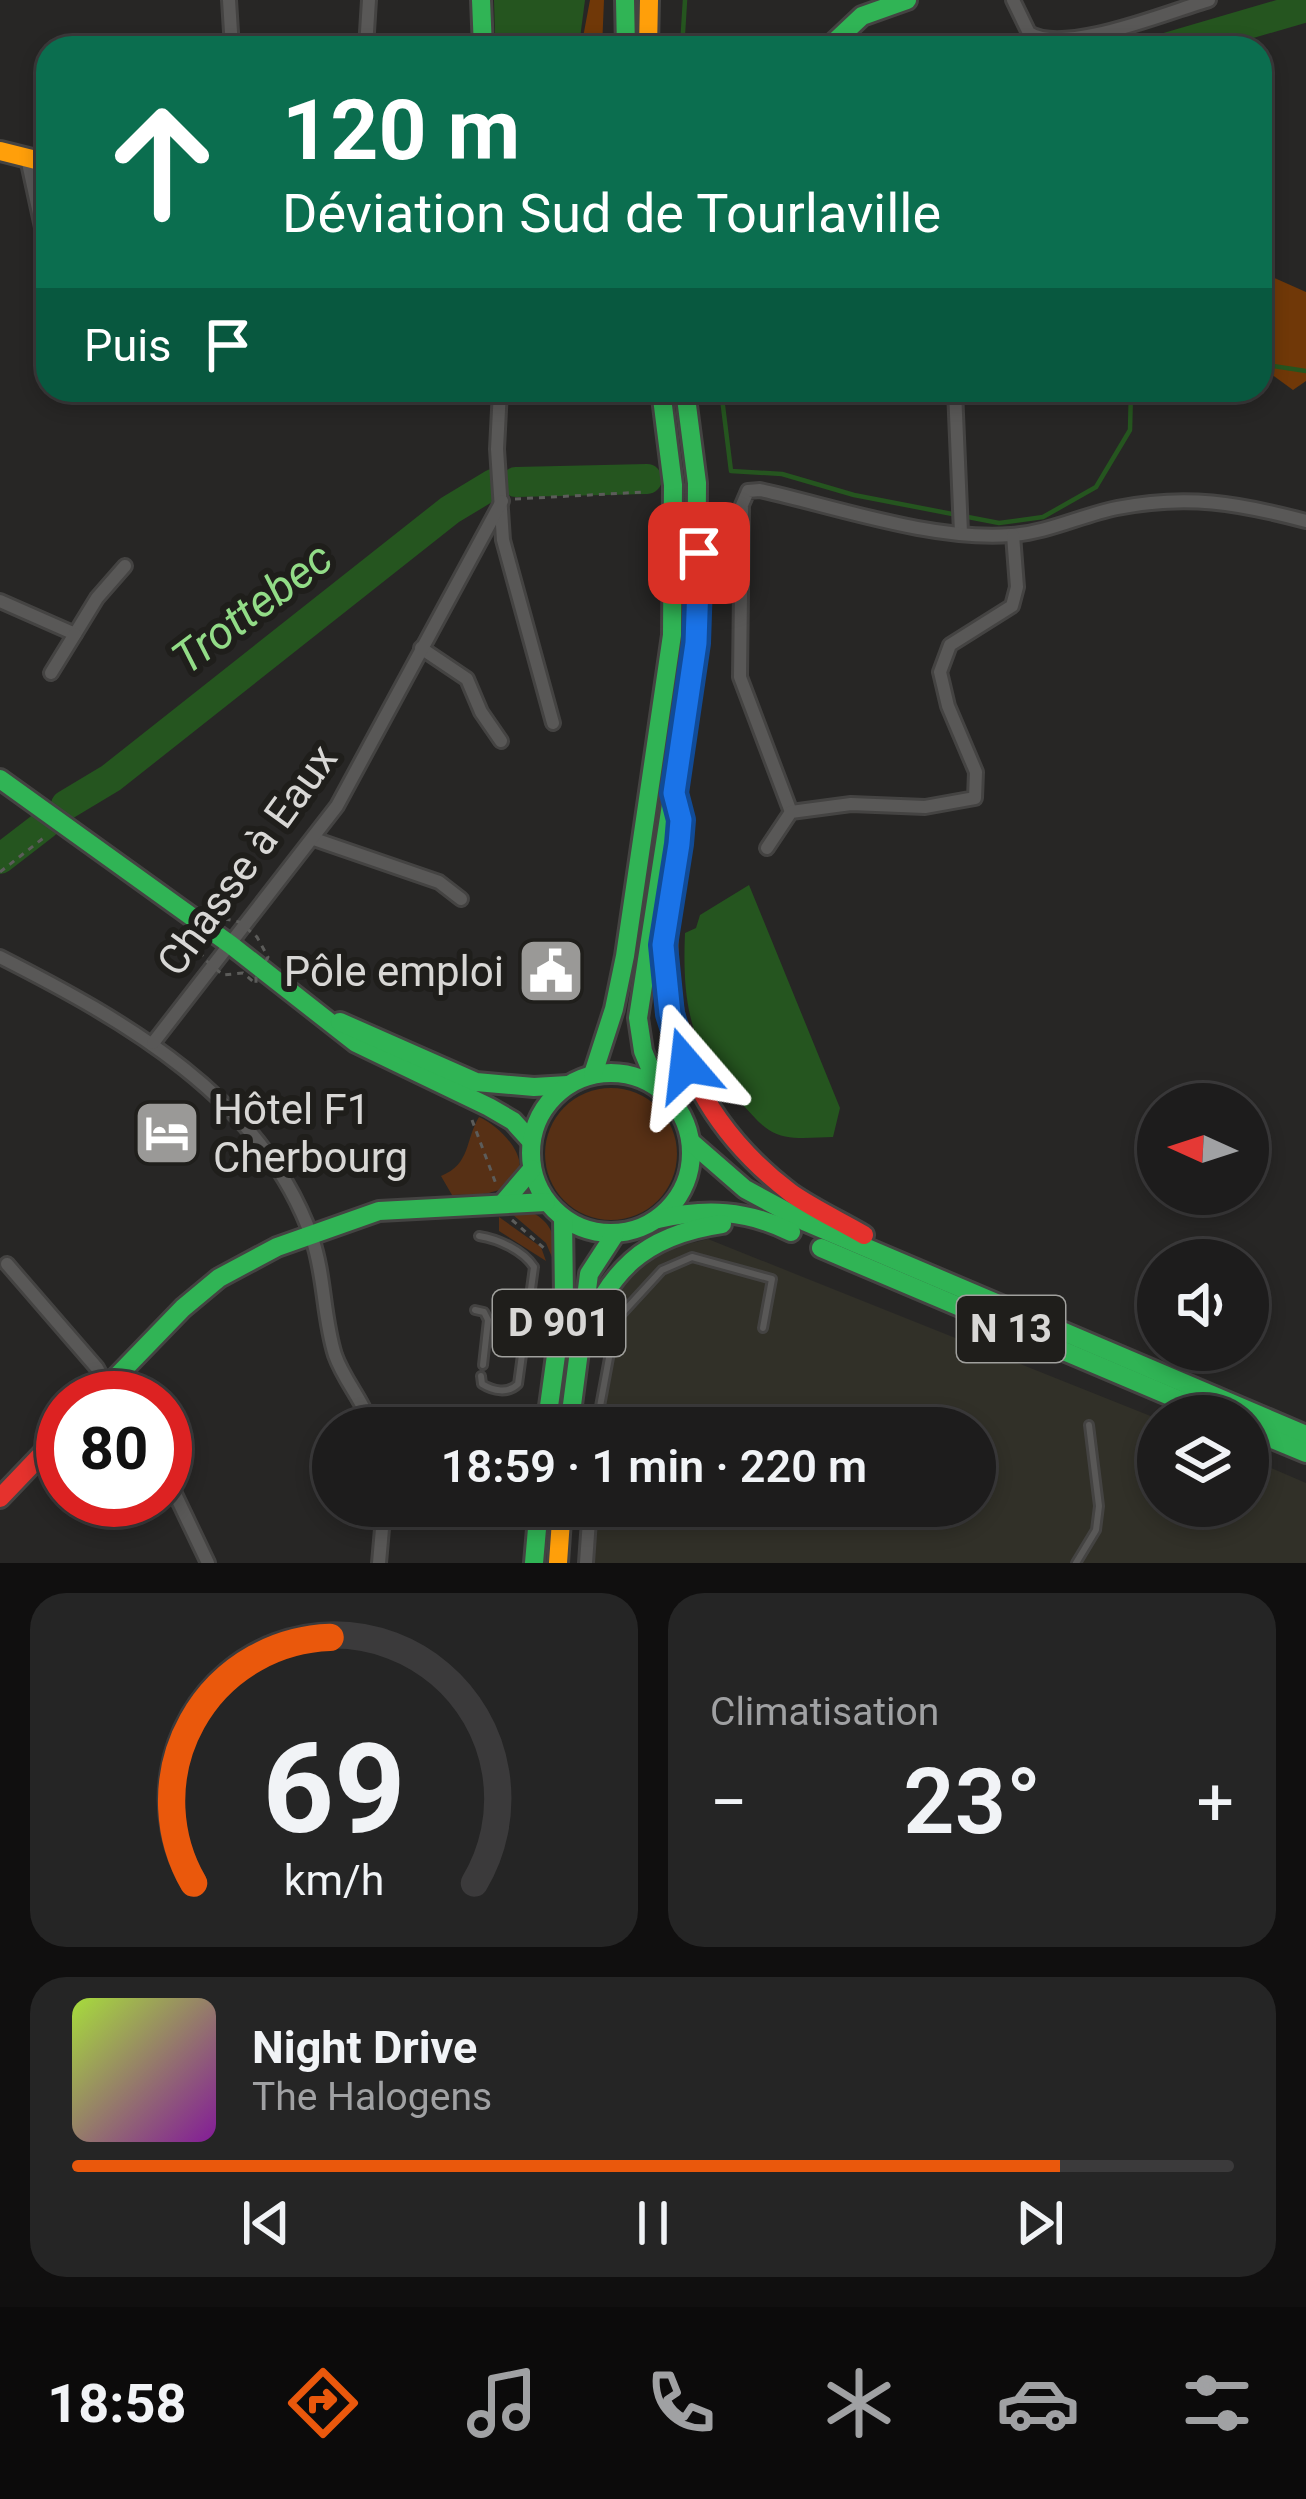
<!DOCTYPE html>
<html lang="fr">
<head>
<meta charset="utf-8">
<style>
  :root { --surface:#1d1c1c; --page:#252525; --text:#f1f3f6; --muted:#a0a1a3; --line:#3b3a3b; --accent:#ea580c }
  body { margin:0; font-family:Roboto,sans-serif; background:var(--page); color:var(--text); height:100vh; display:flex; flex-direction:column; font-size:45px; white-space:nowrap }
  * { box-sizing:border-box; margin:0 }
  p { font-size:39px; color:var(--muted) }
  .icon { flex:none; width:66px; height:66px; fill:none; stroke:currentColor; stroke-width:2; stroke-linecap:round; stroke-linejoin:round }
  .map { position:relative; height:1563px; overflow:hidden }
  .details { display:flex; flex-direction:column; gap:30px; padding:30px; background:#100f0f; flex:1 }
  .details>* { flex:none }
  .guide { position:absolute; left:36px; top:36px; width:1236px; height:366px; border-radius:36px; box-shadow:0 6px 18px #0003,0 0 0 3px var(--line); background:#0b6e4f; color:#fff; overflow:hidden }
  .needle { width:78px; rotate:273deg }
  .tools { position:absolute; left:1137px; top:1083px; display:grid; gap:24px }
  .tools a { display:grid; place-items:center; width:132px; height:132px; border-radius:50%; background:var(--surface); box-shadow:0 6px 18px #0003,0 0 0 3px var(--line); font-size:60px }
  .speed { position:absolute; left:36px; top:1371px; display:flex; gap:24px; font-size:60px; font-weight:700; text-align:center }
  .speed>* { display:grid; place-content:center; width:156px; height:156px; border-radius:50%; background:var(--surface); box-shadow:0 6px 18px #0003,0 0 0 3px var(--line); line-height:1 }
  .speed .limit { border:18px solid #d22; background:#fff; color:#111 }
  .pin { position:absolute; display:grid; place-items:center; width:102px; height:102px; color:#fff; margin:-51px; border-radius:24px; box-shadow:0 6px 18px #0006 }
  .me { position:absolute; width:132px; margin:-66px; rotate:343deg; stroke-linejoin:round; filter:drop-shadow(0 0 9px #0008) }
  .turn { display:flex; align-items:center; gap:42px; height:252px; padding:0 48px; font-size:54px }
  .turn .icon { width:156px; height:156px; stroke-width:2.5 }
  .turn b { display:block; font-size:84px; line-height:102px }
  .then { display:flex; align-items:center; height:114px; padding:0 48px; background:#0003; gap:24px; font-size:45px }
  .big { font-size:90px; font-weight:600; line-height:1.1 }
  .details .widget { flex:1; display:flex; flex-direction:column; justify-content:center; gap:18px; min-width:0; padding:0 42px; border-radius:36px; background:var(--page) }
  .details .dial { align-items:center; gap:0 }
  .dial svg { height:312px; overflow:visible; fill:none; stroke:var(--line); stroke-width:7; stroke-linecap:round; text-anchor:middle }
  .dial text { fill:var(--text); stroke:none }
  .song { display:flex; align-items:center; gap:36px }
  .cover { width:144px; height:144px; border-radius:18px; background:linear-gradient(135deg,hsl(80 70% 55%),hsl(290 70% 35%)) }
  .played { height:12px; border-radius:6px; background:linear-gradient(90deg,var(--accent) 85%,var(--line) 85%) }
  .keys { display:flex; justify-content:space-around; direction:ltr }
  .heat { display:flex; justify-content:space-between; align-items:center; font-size:66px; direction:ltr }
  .details .tiles { flex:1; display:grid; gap:30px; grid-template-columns:1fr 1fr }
  .widget:last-child { grid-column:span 2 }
  .trip { position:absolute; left:312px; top:1407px; width:684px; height:120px; border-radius:60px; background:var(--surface); box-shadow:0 6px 18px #0003,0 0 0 3px var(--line); font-weight:600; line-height:120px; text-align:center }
  .menu { display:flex; height:192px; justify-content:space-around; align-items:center; background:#0c0b0b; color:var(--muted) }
  .menu .icon { width:84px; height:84px }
  .menu .active { color:var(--accent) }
  .menu b { font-size:54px; color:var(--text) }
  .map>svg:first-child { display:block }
  .built { fill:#313028 }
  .green { fill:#573015 }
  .forest { fill:#703808 }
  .water { fill:#25551f }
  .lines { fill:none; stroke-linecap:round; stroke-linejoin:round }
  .stream { stroke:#25551f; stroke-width:4.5 }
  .river { stroke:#25551f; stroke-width:30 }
  .lane-casing { stroke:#444342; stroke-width:12 }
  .street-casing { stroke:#444342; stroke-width:18 }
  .fast-casing { stroke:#444342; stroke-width:24 }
  .slow-casing { stroke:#444342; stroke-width:24 }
  .jam-casing { stroke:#444342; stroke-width:24 }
  .path { stroke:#5c5c5a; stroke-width:3; stroke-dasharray:6 6; stroke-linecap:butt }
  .lane { stroke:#595857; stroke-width:6 }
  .street { stroke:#595857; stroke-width:12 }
  .fast { stroke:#30b455; stroke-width:18 }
  .slow { stroke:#ff9f0a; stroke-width:18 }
  .jam { stroke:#e5322d; stroke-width:18 }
  .route-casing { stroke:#114b97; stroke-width:30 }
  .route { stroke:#1a73e8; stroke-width:21 }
  .labels { text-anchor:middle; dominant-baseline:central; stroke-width:12; stroke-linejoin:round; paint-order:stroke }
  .shield { fill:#1f1e1b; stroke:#a0a09d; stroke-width:3 }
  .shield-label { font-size:39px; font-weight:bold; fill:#d8d7d5 }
  .street-label { font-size:42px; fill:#d8d7d5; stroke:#1f1e1b }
  .poi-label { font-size:42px; fill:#d8d7d5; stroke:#1f1e1b; text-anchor:end }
  .water-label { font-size:45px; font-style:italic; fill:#92dc87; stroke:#1f1e1b }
</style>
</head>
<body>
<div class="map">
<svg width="1306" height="1563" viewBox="0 0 1306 1563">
  <rect width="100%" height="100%" fill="#272625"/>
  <!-- built -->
  <polygon class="built" points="708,1239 1158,1419 1158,1506 1248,1506 1248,1458 1306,1483 1306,1563 586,1563 590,1506 975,1506 975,1428 595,1428 612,1286 655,1252"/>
  <!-- green -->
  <g class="green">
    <circle cx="611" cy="1154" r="66"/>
    <path d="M479 1117C510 1131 546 1179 492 1192 480 1196 465 1194 452 1195L441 1176C471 1164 465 1140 479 1117Z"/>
    <path d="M531 1212C552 1222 558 1240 554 1262L546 1243 512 1214Z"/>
    <polygon points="499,1217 541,1247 546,1261 499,1231"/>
  </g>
  <!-- forest -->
  <g class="forest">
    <polygon points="590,0 604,0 602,48 581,48"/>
    <polygon points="1260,260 1270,276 1306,292 1306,381 1293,390 1260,366"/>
  </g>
  <!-- water -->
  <g class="water">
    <polygon points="494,0 585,0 580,38 553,48 495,34"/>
    <path d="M749 885 840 1108 833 1137C813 1137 787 1142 769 1130 759 1124 750 1112 742 1104 690 1052 682 1005 685 933L696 928 700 915Z"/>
  </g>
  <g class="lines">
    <!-- stream -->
    <g class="stream">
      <polyline points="682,48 685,0"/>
      <polyline points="1260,364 1306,371"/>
      <polyline points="721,390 731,471 782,474 854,495 999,523 1043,517 1096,487 1130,430 1131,390"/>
    </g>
    <!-- river -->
    <g class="river">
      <polyline points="1166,48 1306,7"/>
      <polyline points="516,482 647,479"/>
      <polyline points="66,805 111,778 450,510 493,484"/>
      <polyline points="0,859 44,825"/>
    </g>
    <defs>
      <g id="lane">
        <path d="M479 1236C498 1239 523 1250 534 1267L518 1384C508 1394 493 1391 482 1384L481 1376"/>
        <polyline points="475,1310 484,1312 488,1320 483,1365"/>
        <polyline points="596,1428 616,1320 662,1270 692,1257 772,1279 763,1328"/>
        <polyline points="1076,1563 1096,1530 1099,1506 1089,1425"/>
      </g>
      <g id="street">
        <polyline points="229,0 232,48"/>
        <path d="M1013 0 1029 33C1065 55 1168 12 1209 0"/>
        <polyline points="366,48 369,0"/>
        <polyline points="27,158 48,255"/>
        <polyline points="500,390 497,449 503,540 553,723"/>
        <polyline points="955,390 961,533"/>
        <polyline points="0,601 75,634 97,598 125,566"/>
        <polyline points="421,648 467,679 481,712 501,741"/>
        <polyline points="51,673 75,634"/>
        <path d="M791 812 740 677 742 505 748 491 760 490C836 507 933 541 1011 535 1047 533 1082 515 1117 508 1187 494 1238 503 1306 521"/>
        <polyline points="314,839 439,882 461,899"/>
        <polyline points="767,848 791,812 851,804 925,807 975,798 976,772 948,706 940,672 950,645 1012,606 1017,587 1013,535"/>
        <path d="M0 957C124 1020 263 1098 312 1238 325 1276 323 1317 335 1355 344 1381 365 1403 372 1428"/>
        <polyline points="153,1043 337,806 502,501"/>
        <polyline points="7,1264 97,1368 113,1398"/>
        <polyline points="165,1473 208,1563"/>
        <polyline points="379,1563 384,1506"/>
        <polyline points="586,1563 590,1506"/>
      </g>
      <g id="fast">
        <polyline points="481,0 483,48"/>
        <polyline points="625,0 626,48"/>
        <polyline points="828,48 862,16 907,0"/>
        <polyline points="0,779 231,945 356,1043 489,1107 513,1121 531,1141"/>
        <polyline points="340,1022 476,1082 534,1087 568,1085"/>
        <circle cx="611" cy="1153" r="80"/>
        <polyline points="593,1074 614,1009 625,956 672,635 673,485 661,390"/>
        <polyline points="658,1087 643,1051 638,1018 696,643 697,483 685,390"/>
        <polyline points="691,1142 745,1189 806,1222 1306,1435"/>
        <polyline points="503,1203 532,1169"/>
        <path d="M658 1219C706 1208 747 1210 791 1232"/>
        <polyline points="821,1248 1217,1416"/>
        <path d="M579 1344C610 1271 641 1236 722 1224"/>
        <polyline points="96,1398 183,1308 219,1278 277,1247 379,1211 546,1202"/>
        <polyline points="546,1428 564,1297 563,1218"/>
        <polyline points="569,1428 589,1274 615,1234"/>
        <polyline points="1248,1429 1306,1453"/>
        <polyline points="534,1563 539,1506"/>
      </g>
      <g id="slow">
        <polyline points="648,48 649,0"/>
        <polyline points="0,151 48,163"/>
        <polyline points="558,1563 562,1506"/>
      </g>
      <g id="jam">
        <path d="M668 917C659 1032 699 1123 791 1193 814 1209 840 1221 864 1235"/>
        <polyline points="0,1498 63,1432"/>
      </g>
    </defs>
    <!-- lane casing -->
    <use href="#lane" class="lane-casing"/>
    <!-- street casing -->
    <use href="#street" class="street-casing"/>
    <!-- fast casing -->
    <use href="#fast" class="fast-casing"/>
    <!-- slow casing -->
    <use href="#slow" class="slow-casing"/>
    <!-- jam casing -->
    <use href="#jam" class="jam-casing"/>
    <!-- path -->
    <g class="path">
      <polyline points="515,499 645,492"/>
      <polyline points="0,872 46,836"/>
      <polygon points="213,916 239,922 257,937 268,957 256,978 256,984 243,973 223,975 203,958 196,938"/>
      <polyline points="472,1120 496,1184"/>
      <polyline points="512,1220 545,1249"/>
    </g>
    <!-- lane -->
    <use href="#lane" class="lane"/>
    <!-- street -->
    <use href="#street" class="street"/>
    <!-- fast -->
    <use href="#fast" class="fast"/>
    <!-- slow -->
    <use href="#slow" class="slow"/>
    <!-- jam -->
    <use href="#jam" class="jam"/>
  </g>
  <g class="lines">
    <defs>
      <polyline id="route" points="686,1065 670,1014 663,945 679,844 681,820 674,793 696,643 699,553"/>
    </defs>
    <!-- route casing -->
    <use href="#route" class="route-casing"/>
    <!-- route -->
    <use href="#route" class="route"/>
  </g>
  <!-- icons -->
  <defs>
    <symbol id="civic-square" viewBox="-11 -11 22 22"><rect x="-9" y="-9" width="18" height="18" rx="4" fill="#9a9997" stroke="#1f1e1b"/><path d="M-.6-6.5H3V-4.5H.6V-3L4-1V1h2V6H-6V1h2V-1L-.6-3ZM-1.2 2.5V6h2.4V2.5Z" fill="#fff"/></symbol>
    <symbol id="hotel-square" viewBox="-11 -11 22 22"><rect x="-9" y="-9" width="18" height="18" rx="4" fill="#9a9997" stroke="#1f1e1b"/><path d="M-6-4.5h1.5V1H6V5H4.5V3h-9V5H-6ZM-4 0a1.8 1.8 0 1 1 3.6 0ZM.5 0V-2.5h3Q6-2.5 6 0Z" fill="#fff"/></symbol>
  </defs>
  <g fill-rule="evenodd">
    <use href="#civic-square" x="513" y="933" width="76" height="76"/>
    <use href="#hotel-square" x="129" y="1095" width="76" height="76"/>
  </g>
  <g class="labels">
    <!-- shield labels -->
    <g class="shield">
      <rect x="493" y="1290" width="132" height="66" rx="9"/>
      <rect x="957" y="1296" width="108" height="66" rx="9"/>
    </g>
    <g class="shield-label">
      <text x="559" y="1323">D 901</text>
      <text x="1011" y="1329">N 13</text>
    </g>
    <!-- street labels -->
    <g class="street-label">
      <text transform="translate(247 860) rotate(-54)">Chasse à Eaux</text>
    </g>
    <!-- poi labels -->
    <g class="poi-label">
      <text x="504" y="971">Pôle emploi</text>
      <text x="213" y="1109" text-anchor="start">Hôtel F1<tspan x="213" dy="48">Cherbourg</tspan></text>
    </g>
    <!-- water labels -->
    <g class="water-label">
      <text transform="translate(252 608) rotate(-37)">Trottebec</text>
    </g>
  </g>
</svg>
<div class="tools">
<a><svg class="needle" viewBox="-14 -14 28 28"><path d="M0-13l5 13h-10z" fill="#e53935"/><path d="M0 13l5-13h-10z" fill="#a0a1a3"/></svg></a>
<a><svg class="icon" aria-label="sound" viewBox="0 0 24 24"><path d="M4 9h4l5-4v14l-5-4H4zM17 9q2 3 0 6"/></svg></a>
<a><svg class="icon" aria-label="layers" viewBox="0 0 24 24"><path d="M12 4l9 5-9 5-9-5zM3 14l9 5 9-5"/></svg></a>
</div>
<div class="speed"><div class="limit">80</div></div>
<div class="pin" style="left:699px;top:553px;background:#d93025"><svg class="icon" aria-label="arrive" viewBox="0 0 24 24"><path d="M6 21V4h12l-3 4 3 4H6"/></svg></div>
<svg class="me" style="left:686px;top:1065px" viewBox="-20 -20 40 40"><path d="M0-17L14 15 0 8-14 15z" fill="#1a73e8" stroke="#fff" stroke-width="4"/></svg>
<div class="trip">18:59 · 1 min · 220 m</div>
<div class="guide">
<div class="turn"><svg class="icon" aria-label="ahead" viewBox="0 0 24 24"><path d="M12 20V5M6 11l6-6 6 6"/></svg><div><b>120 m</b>Déviation Sud de Tourlaville</div></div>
<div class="then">Puis<svg class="icon" aria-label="arrive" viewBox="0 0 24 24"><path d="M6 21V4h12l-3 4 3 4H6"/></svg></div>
</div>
</div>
<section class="details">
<div class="tiles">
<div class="widget dial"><svg viewBox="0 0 100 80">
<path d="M14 69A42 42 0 1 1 86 69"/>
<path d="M14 69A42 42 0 0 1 49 6" stroke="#ea580c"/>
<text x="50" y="56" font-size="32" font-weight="700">69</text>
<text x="50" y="72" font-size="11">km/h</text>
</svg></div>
<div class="widget"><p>Climatisation</p>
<div class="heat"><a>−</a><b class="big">23°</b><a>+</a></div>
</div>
<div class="widget">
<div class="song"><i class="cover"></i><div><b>Night Drive</b><p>The Halogens</p></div></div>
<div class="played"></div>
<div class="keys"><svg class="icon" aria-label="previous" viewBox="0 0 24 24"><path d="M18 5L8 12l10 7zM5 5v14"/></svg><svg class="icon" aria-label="pause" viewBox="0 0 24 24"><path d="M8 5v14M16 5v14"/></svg><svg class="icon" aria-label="next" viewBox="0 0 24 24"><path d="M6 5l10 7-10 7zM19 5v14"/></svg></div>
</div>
</div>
</section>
<nav class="menu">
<b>18:58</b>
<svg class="icon active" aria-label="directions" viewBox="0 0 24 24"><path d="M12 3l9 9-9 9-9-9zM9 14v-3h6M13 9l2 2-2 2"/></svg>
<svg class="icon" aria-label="music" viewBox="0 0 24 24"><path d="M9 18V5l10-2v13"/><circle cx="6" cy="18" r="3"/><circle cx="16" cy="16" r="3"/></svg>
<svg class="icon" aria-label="phone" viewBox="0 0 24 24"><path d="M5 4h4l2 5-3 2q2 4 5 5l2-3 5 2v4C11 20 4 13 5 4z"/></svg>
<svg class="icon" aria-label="climate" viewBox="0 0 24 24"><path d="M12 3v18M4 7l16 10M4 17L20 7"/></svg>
<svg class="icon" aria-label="car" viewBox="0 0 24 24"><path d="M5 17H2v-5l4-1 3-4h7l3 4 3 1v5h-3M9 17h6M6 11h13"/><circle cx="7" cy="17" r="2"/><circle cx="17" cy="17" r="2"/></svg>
<svg class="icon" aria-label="filters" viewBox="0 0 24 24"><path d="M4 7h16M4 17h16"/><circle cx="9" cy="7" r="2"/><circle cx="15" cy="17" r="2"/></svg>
</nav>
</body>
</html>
